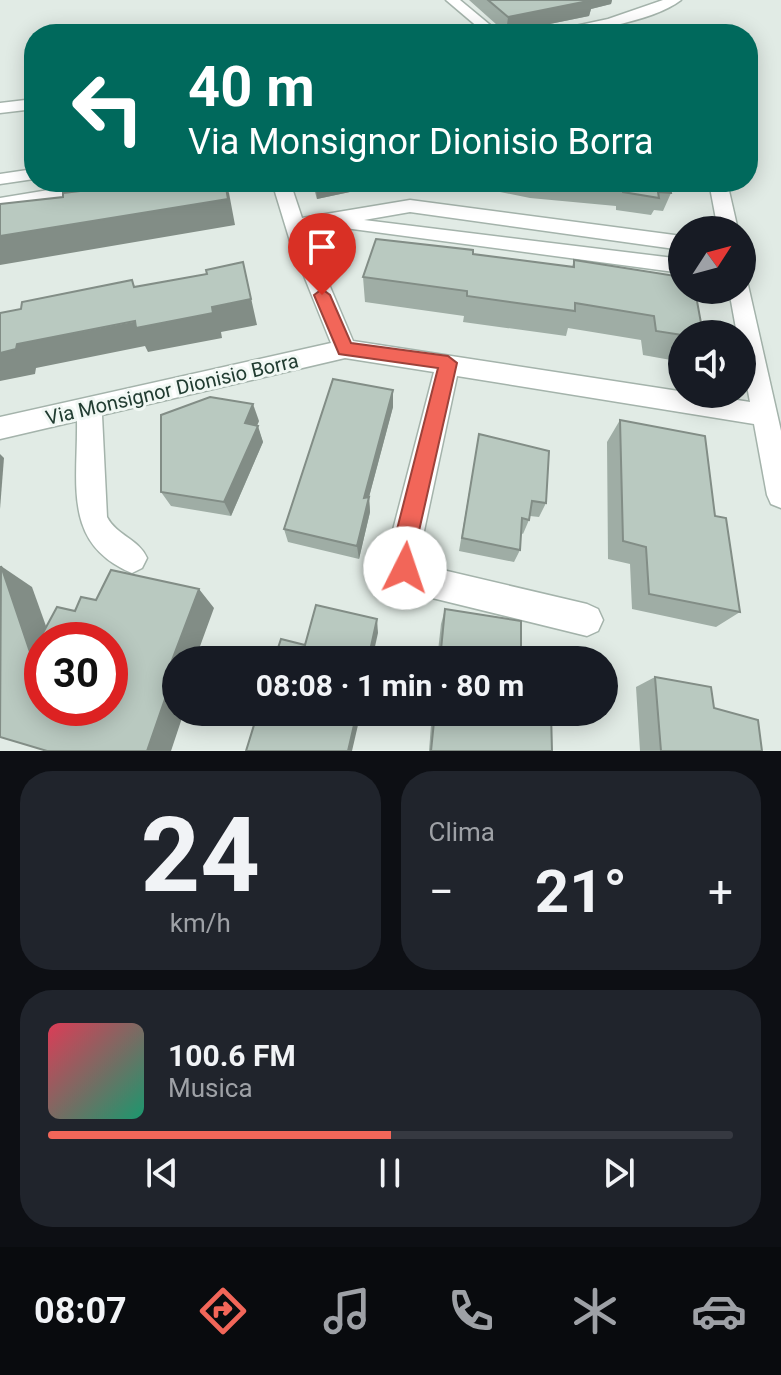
<!DOCTYPE html>
<html lang="it">
<head>
<meta charset="utf-8">
<style>
  :root { --surface:#171b24; --page:#20242c; --text:#f1f3f6; --muted:#9ea1a6; --line:#363941; --accent:#f26659 }
  body { margin:0; font-family:Roboto,sans-serif; background:var(--page); color:var(--text); height:100vh; display:flex; flex-direction:column; font-size:30px; white-space:nowrap }
  * { box-sizing:border-box; margin:0 }
  p { font-size:26px; color:var(--muted) }
  .icon { flex:none; width:44px; height:44px; fill:none; stroke:currentColor; stroke-width:2; stroke-linecap:round; stroke-linejoin:round }
  .map { position:relative; height:751px; overflow:hidden }
  .side { display:flex; flex-direction:column; gap:20px; padding:20px; background:#0d0f14; flex:1 }
  .side>* { flex:none }
  .top-card { position:absolute; left:24px; top:24px; width:734px; height:168px; border-radius:32px; box-shadow:0 4px 20px #0003; background:#00695c; color:#fff; overflow:hidden }
  .needle { width:52px; rotate:54deg }
  .buttons { position:absolute; left:668px; top:216px; display:grid; gap:16px }
  .buttons a { display:grid; place-items:center; width:88px; height:88px; border-radius:50%; background:var(--surface); box-shadow:0 4px 20px #0003; font-size:40px }
  .speed { position:absolute; left:24px; top:622px; display:flex; gap:16px; font-size:40px; font-weight:700; text-align:center }
  .speed>* { display:grid; place-content:center; width:104px; height:104px; border-radius:50%; background:var(--surface); box-shadow:0 4px 20px #0003; line-height:1 }
  .speed .limit { border:12px solid #d22; background:#fff; color:#111 }
  .pin { position:absolute; display:grid; place-items:center; width:68px; height:68px; color:#fff; margin:-82px -34px; border-radius:50% 50% 50% 0; rotate:-45deg; box-shadow:0 0 8px #0007 }
  .pin .icon { rotate:45deg }
  .me { position:absolute; width:88px; margin:-44px; rotate:4deg; stroke-linejoin:round; filter:drop-shadow(0 0 6px #0008) }
  .turn { display:flex; align-items:center; gap:28px; height:168px; padding:0 32px; font-size:36px }
  .turn .icon { width:104px; height:104px; stroke-width:2.5 }
  .turn b { display:block; font-size:56px; line-height:68px }
  .big { font-size:60px; font-weight:700; line-height:1.1 }
  .side .card { flex:1; display:flex; flex-direction:column; justify-content:center; gap:12px; min-width:0; padding:0 28px; border-radius:32px; background:var(--page) }
  .side .dial { align-items:center; gap:0 }
  .dial b { font-size:104px; line-height:1 }
  .song { display:flex; align-items:center; gap:24px }
  .cover { width:96px; height:96px; border-radius:12px; background:linear-gradient(135deg,hsl(350 70% 55%),hsl(160 70% 35%)) }
  .played { height:8px; border-radius:4px; background:linear-gradient(90deg,var(--accent) 50%,var(--line) 50%) }
  .keys { display:flex; justify-content:space-around; direction:ltr }
  .heat { display:flex; justify-content:space-between; align-items:center; font-size:44px; direction:ltr }
  .side .tiles { flex:1; display:grid; gap:20px; grid-template-columns:1fr 1fr }
  .card:last-child { grid-column:span 2 }
  .trip { position:absolute; left:162px; top:646px; width:456px; height:80px; border-radius:40px; background:var(--surface); box-shadow:0 4px 20px #0003; font-weight:700; line-height:80px; text-align:center }
  .menu { display:flex; height:128px; justify-content:space-around; align-items:center; background:#090b0e; color:var(--muted) }
  .menu .icon { width:56px; height:56px }
  .menu .selected { color:var(--accent) }
  .menu b { font-size:36px; color:var(--text) }
  .map>svg:first-child { display:block }
  .lines { fill:none; stroke-linecap:round; stroke-linejoin:round }
  .minor-casing { stroke:#a4b3ab; stroke-width:3 }
  .minor { fill:#fff; fill-rule:evenodd }
  .wall { fill:#9fada5 }
  .shaded-wall { fill:#828d86 }
  .building { fill:#b9c9c0; stroke:#828d86; stroke-width:2; fill-rule:evenodd }
  .route { fill:#f26659; stroke:#9d423a; stroke-width:2 }
  .labels { text-anchor:middle; dominant-baseline:central; stroke-width:6; stroke-linejoin:round; paint-order:stroke }
  .street-label { font-size:20px; fill:#213c31; stroke:#f1f8f4 }
</style>
</head>
<body>
<div class="map">
<svg width="781" height="751" viewBox="0 0 781 751">
  <rect width="100%" height="100%" fill="#e1ebe5"/>
  <g class="lines">
    <defs>
      <g id="minor">
        <polygon points="446,0 460,0 501,34 486,34"/>
        <path d="M663 0H681C651 23 576 34 538 34L608 19Z"/>
        <polygon points="34,99 34,109 0,113 0,103"/>
        <polygon points="34,169 34,179 0,184 0,174"/>
        <polygon points="97,182 139,182 130,187 0,210 0,198"/>
        <path d="M272 182H290L302 218 410 200 682 236V250L410 212 364 220 682 259V273L330 226 306 230 353 341 750 402 742 359V334H737L729 290H742V283L748 285 781 431V508L771 504 767 495 754 424 457 376 418 559 430 567 587 604 598 609 603 620 598 631 587 636 424 596 394 578 387 553 434 372 345 358 102 415 107 517C117 536 139 539 147 558L142 568 132 573C62 544 78 484 77 421L0 439V417L331 343 290 241Z"/>
        <polygon points="709,182 727,182 738,230 718,230"/>
      </g>
    </defs>
    <!-- minor casing -->
    <use href="#minor" class="minor-casing"/>
    <!-- minor -->
    <use href="#minor" class="minor"/>
  </g>
  <!-- wall -->
  <g class="wall">
    <polygon points="469,0 612,0 611,4 591,9 589,16 506,33"/>
    <polygon points="312,182 378,182 378,186 317,199"/>
    <polygon points="470,182 669,182 671,193 663,211 654,210 651,215 616,210 616,206 530,198 470,186"/>
    <polygon points="473,254 572,267 574,260 682,334 682,362 643,355 641,340 568,328 566,336 463,322 464,316 365,302 363,277"/>
    <polygon points="393,390 393,407 369,497 370,512 359,559 288,542 284,529"/>
    <polygon points="620,420 715,516 740,612 716,627 632,609 630,564 608,559 607,442"/>
    <polygon points="259,421 257,425 263,442 231,516 171,506 161,492"/>
    <polygon points="479,434 546,503 539,517 530,516 529,520 523,534 521,533 520,550 514,562 459,551"/>
    <polygon points="445,609 521,660 437,660 441,624"/>
    <polygon points="655,677 714,708 762,751 640,751 636,687"/>
    <polygon points="432,712 551,712 552,751 429,751"/>
  </g>
  <!-- shaded-wall -->
  <g class="shaded-wall">
    <polygon points="585,0 612,0 611,4 591,9 589,16 506,33 508,17"/>
    <polygon points="225,182 229,193 235,225 0,265 0,236"/>
    <polygon points="315,182 378,182 378,186 317,199"/>
    <polygon points="243,262 257,325 221,332 222,338 148,352 145,346 36,368 35,374 0,381 0,353 17,344 212,307"/>
    <polygon points="393,390 393,407 365,512 364,498"/>
    <polygon points="253,404 259,421 251,439 245,423"/>
    <polygon points="258,426 263,442 231,516 224,502"/>
    <polygon points="0,454 4,458 0,509"/>
    <polygon points="369,497 370,512 359,559 357,546"/>
    <polygon points="1,566 32,587 51,640 31,655"/>
    <polygon points="199,589 214,608 195,660 176,660 176,712 184,712 171,751 147,751 168,671"/>
    <polygon points="377,619 378,633 372,660 368,660"/>
    <polygon points="357,712 361,712 352,751 348,751"/>
  </g>
  <!-- building -->
  <g class="building">
    <polygon points="488,0 593,0 508,17"/>
    <polygon points="158,182 225,182 228,199 0,236 0,204 63,197 63,193"/>
    <polygon points="558,182 669,182 671,193 658,192 659,198 623,192 622,188"/>
    <polygon points="376,239 473,250 473,254 574,267 574,260 682,277 682,290 695,290 703,334 682,335 656,331 654,316 575,303 575,311 467,296 467,291 363,277"/>
    <polygon points="243,262 251,299 212,307 213,313 136,328 135,321 17,344 16,349 0,353 0,313 21,309 22,302 132,280 134,287 207,274 206,270"/>
    <polygon points="333,379 393,390 364,498 369,497 357,546 284,529"/>
    <polygon points="210,397 253,404 245,423 258,426 224,502 161,492 161,415"/>
    <polygon points="620,420 705,436 715,516 726,518 740,612 649,594 646,547 623,541"/>
    <polygon points="479,434 549,451 546,503 532,501 529,520 522,518 520,550 462,538"/>
    <path d="M1 566 31 655 57 607 75 611 81 597 96 600 111 570 199 589 168 671 174 673 147 751H47L0 737ZM42 640H110V708H42Z"/>
    <polygon points="316,605 377,619 368,660 274,660 281,639 305,645"/>
    <polygon points="445,609 521,621 521,660 440,660"/>
    <polygon points="655,677 711,687 714,708 758,720 762,751 661,751"/>
    <polygon points="258,712 357,712 348,751 246,751"/>
    <polygon points="435,712 551,712 552,751 431,751"/>
  </g>
  <!-- route -->
  <polygon class="route" points="322,289 330,295 351,343 448,356 457,363 414,553 417,568 413,576 405,579 397,576 391,553 438,368 339,354 314,295"/>
  <g class="labels">
    <!-- street labels -->
    <g class="street-label">
      <text transform="translate(172 389) rotate(-13)">Via Monsignor Dionisio Borra</text>
    </g>
  </g>
</svg>
<div class="buttons">
<a><svg class="needle" viewBox="-14 -14 28 28"><path d="M0-13l5 13h-10z" fill="#e53935"/><path d="M0 13l5-13h-10z" fill="#9ea1a6"/></svg></a>
<a><svg class="icon" aria-label="sound" viewBox="0 0 24 24"><path d="M4 9h4l5-4v14l-5-4H4zM17 9q2 3 0 6"/></svg></a>
</div>
<div class="speed"><div class="limit">30</div></div>
<div class="pin" style="left:322px;top:295px;background:#d93025"><svg class="icon" aria-label="arrive" viewBox="0 0 24 24"><path d="M6 21V4h12l-3 4 3 4H6"/></svg></div>
<svg class="me" style="left:405px;top:568px" viewBox="-20 -20 40 40"><circle r="19" fill="#fff"/><path d="M0-13L10 11 0 6-10 11z" fill="#f26659"/></svg>
<div class="trip">08:08 · 1 min · 80 m</div>
<div class="top-card">
<div class="turn"><svg class="icon" aria-label="left" viewBox="0 0 24 24"><path d="M17 20v-9H6M10 6l-5 5 5 5"/></svg><div><b>40 m</b>Via Monsignor Dionisio Borra</div></div>
</div>
</div>
<section class="side">
<div class="tiles">
<div class="card dial"><b>24</b><p>km/h</p></div>
<div class="card"><p>Clima</p>
<div class="heat"><a>−</a><b class="big">21°</b><a>+</a></div>
</div>
<div class="card">
<div class="song"><i class="cover"></i><div><b>100.6 FM</b><p>Musica</p></div></div>
<div class="played"></div>
<div class="keys"><svg class="icon" aria-label="previous" viewBox="0 0 24 24"><path d="M18 5L8 12l10 7zM5 5v14"/></svg><svg class="icon" aria-label="pause" viewBox="0 0 24 24"><path d="M8 5v14M16 5v14"/></svg><svg class="icon" aria-label="next" viewBox="0 0 24 24"><path d="M6 5l10 7-10 7zM19 5v14"/></svg></div>
</div>
</div>
</section>
<nav class="menu">
<b>08:07</b>
<svg class="icon selected" aria-label="directions" viewBox="0 0 24 24"><path d="M12 3l9 9-9 9-9-9zM9 14v-3h6M13 9l2 2-2 2"/></svg>
<svg class="icon" aria-label="music" viewBox="0 0 24 24"><path d="M9 18V5l10-2v13"/><circle cx="6" cy="18" r="3"/><circle cx="16" cy="16" r="3"/></svg>
<svg class="icon" aria-label="phone" viewBox="0 0 24 24"><path d="M5 4h4l2 5-3 2q2 4 5 5l2-3 5 2v4C11 20 4 13 5 4z"/></svg>
<svg class="icon" aria-label="climate" viewBox="0 0 24 24"><path d="M12 3v18M4 7l16 10M4 17L20 7"/></svg>
<svg class="icon" aria-label="car" viewBox="0 0 24 24"><path d="M5 17H2v-5l4-1 3-4h7l3 4 3 1v5h-3M9 17h6M6 11h13"/><circle cx="7" cy="17" r="2"/><circle cx="17" cy="17" r="2"/></svg>
</nav>
</body>
</html>
